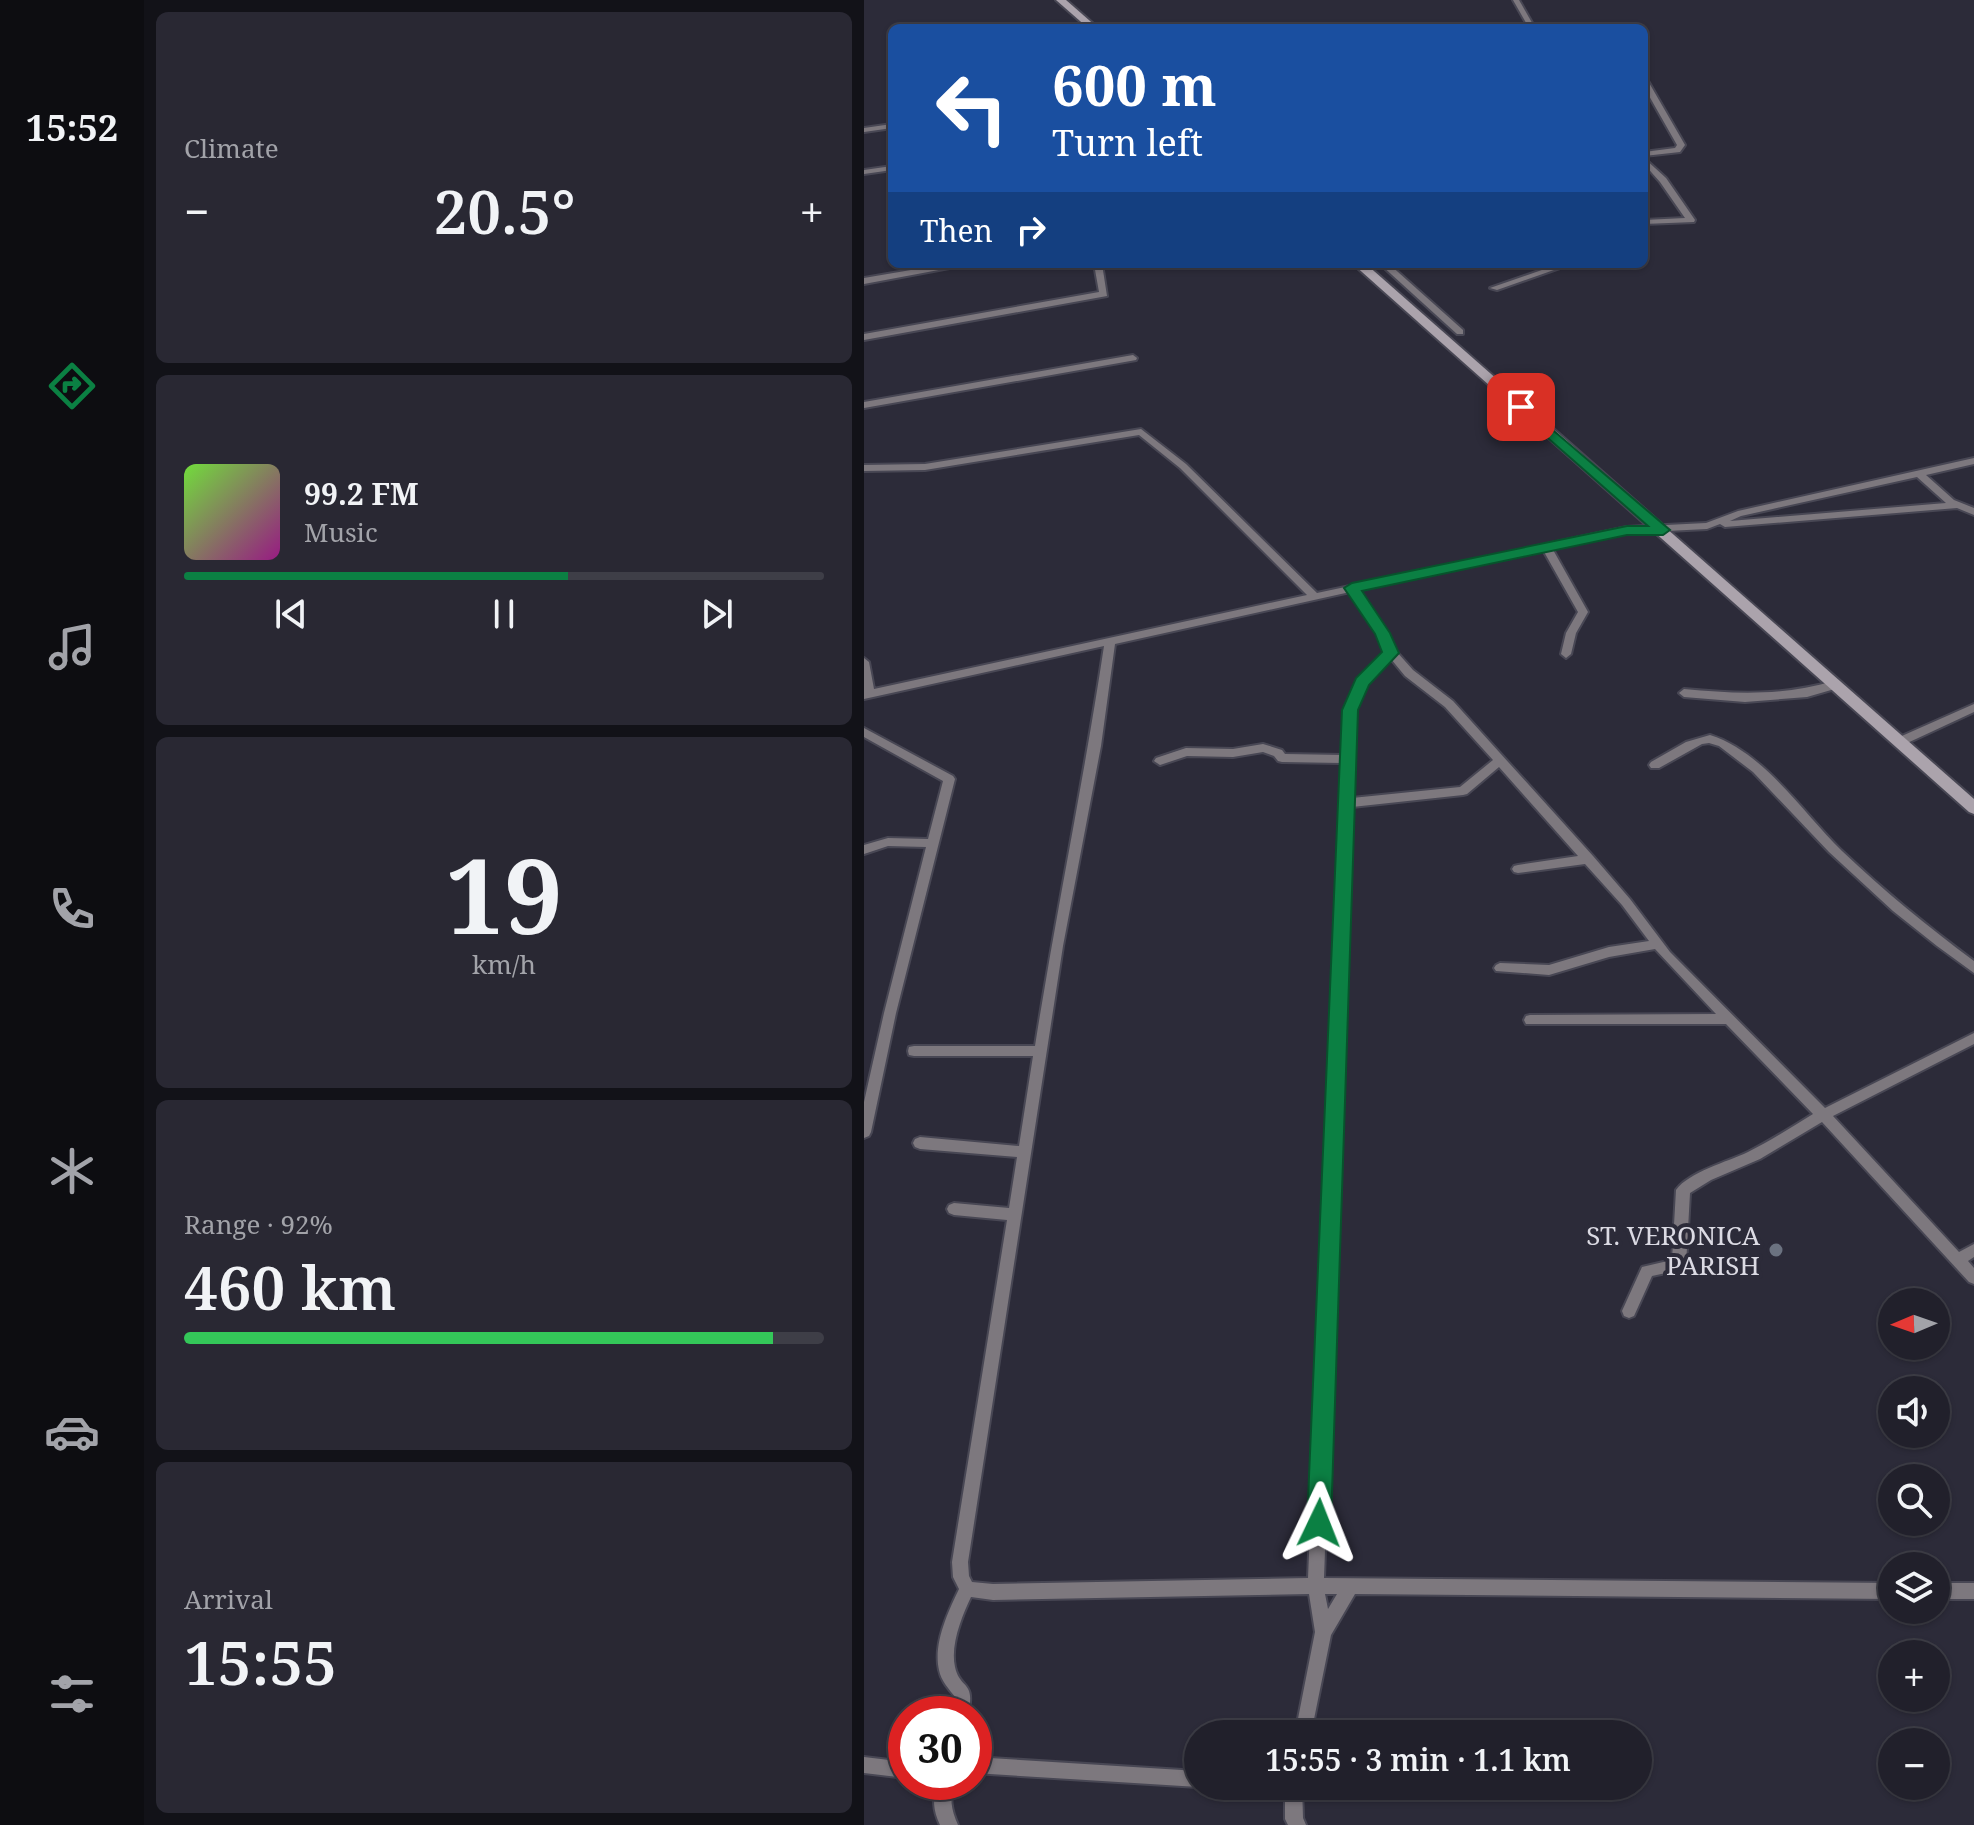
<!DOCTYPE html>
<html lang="en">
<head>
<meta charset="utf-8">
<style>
  :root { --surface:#21202b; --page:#292833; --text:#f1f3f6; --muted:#a2a3a9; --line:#3e3e47; --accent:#0b8043 }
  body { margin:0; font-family:"Noto Serif",serif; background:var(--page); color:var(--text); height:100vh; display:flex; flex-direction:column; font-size:30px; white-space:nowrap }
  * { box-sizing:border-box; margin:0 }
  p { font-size:26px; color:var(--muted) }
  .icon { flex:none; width:44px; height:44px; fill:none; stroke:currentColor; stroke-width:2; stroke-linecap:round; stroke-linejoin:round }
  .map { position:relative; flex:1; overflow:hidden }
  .drawer { display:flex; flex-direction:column; gap:12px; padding:12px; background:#121218; width:720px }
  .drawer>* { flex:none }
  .banner { position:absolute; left:24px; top:24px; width:760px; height:244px; border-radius:12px; box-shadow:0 2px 6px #0004,0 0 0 2px var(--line); background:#1a4fa0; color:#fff; overflow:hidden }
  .needle { width:52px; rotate:268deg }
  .buttons { position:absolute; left:1014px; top:1288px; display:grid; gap:16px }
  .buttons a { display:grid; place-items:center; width:72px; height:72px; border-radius:50%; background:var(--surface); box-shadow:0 2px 6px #0004,0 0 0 2px var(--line); font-size:40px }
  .speed { position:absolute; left:24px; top:1696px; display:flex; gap:16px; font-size:40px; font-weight:700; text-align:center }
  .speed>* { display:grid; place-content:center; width:104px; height:104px; border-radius:50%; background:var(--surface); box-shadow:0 2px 6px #0004,0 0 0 2px var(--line); line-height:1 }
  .speed .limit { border:12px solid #d22; background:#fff; color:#111 }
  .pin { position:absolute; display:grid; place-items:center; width:68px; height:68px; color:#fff; margin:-34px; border-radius:16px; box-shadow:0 4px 12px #0006 }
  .me { position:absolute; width:88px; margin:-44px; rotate:2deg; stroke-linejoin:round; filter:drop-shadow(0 0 6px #0008) }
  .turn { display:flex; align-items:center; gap:28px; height:168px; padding:0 32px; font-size:36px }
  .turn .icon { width:104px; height:104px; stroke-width:2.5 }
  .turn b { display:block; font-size:56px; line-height:68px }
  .then { display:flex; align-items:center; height:76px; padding:0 32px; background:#0003; gap:16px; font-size:30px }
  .big { font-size:60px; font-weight:600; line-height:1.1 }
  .drawer .widget { flex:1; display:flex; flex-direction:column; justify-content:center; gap:12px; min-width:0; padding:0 28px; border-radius:12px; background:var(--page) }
  .drawer .dial { align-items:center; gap:0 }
  .dial b { font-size:104px; line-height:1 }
  .song { display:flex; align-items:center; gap:24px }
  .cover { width:96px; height:96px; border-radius:12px; background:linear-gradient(135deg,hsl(100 70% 55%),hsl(310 70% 35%)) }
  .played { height:8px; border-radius:4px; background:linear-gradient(90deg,var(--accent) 60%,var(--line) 60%) }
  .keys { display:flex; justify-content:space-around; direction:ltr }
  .heat { display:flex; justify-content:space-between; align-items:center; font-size:44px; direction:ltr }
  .charge { height:12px; border-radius:6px; background:linear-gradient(90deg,#34c759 92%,var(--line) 0) }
  .trip { position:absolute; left:320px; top:1720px; width:468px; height:80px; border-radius:40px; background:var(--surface); box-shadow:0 2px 6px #0004,0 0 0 2px var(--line); font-weight:600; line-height:80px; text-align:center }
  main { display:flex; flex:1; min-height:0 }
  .tabs { display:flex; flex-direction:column; width:144px; justify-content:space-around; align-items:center; background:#0d0d11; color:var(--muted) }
  .tabs .icon { width:56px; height:56px }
  .tabs .selected { color:var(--accent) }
  .tabs b { font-size:36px; color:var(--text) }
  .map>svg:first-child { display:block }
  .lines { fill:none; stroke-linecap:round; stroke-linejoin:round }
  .street-casing { stroke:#484754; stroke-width:4 }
  .secondary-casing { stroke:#484754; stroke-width:4 }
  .street { fill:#7d787e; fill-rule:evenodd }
  .secondary { fill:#aba3ac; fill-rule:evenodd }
  .route { fill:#0b8043; stroke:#07532c; stroke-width:2 }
  .worship-dot { fill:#6b7280; stroke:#2c2b39; stroke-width:3 }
  .labels { text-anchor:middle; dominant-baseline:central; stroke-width:8; stroke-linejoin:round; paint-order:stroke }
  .poi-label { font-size:26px; fill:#dbdae3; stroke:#2c2b39; text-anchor:end }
</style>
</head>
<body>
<main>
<nav class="tabs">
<b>15:52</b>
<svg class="icon selected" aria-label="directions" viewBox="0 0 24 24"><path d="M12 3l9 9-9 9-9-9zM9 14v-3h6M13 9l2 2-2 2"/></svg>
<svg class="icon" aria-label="music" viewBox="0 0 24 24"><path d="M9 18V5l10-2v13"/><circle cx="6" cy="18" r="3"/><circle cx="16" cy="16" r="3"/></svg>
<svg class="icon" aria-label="phone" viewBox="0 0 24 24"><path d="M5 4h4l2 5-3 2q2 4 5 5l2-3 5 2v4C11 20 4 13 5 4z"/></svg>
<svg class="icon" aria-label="climate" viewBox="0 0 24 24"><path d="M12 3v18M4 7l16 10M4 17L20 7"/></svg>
<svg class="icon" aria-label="car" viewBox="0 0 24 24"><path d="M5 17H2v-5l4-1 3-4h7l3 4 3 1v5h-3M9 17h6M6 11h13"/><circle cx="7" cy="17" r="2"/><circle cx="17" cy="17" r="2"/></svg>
<svg class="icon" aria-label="filters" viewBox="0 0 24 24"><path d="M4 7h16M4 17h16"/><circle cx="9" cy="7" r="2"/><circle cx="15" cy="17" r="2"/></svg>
</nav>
<section class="drawer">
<div class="widget"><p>Climate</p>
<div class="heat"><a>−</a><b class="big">20.5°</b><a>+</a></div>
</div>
<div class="widget">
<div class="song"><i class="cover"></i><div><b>99.2 FM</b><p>Music</p></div></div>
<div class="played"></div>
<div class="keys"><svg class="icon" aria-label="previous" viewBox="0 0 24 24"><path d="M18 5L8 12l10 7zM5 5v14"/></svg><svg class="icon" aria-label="pause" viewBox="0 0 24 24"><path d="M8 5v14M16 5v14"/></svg><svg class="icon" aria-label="next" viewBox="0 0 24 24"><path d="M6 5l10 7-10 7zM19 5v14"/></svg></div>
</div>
<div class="widget dial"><b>19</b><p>km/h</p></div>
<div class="widget"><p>Range · 92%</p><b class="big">460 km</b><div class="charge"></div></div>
<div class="widget"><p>Arrival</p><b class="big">15:55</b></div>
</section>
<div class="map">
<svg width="1110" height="1825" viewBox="0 0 1110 1825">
  <rect width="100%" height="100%" fill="#2c2b39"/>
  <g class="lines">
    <defs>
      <g id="street">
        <polygon points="649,0 655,0 671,28 665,28"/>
        <polygon points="780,79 784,81 821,145 816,152 780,156 780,152 811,148 813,145 780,87"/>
        <polygon points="28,124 28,128 0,132 0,128"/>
        <polygon points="780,158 802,178 831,220 830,222 780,224 780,220 821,218 796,182 780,164"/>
        <polygon points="28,166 28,170 0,174 0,170"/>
        <polygon points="82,264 100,264 96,266 0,284 0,278"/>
        <polygon points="230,264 238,264 243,296 0,340 0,334 235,292"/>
        <polygon points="516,264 525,264 599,330 599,334 593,334"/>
        <polygon points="695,264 707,264 633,290 626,288"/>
        <polygon points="269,355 273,358 272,360 0,408 0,402"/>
        <path d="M277 429 322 464 453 593 763 527 842 523 874 511 1110 458V464L1062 475 1090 500 1110 508V515L1093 508 861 527 856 524 843 529 763 533 688 548 724 612 712 633 707 654 702 658 697 654 702 633 714 612 679 550 495 590 523 633 532 651 549 670 589 701 729 856 766 899 806 952 961 1108 1110 1033V1044L969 1116 1095 1252 1110 1244V1257L1104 1261 1110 1268V1284L1105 1282 958 1122 896 1159 847 1180 826 1193 822 1265 820 1269 788 1276 770 1316 765 1318 760 1316 758 1311 778 1267 808 1260 812 1190C825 1172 863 1162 884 1152 906 1141 928 1127 949 1114L862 1024H662L660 1020 662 1016 666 1015 852 1014 791 949 745 957 685 975 632 971 630 968 632 965 636 963 685 965 745 947 785 941 758 905 721 864 654 873 650 872 648 869 650 866 654 865 714 856 635 767 603 794 599 795 488 807 460 1578 1028 1583V1599L491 1594 467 1635 447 1734H431L451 1632 445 1594 129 1600 107 1597C98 1616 86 1645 91 1667 96 1690 112 1680 104 1714H88L92 1698C85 1689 77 1681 75 1670 69 1644 84 1612 95 1589L89 1577 88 1562 143 1220 90 1215 85 1213 83 1209 85 1205 90 1203 145 1208 153 1157 56 1149 51 1147 49 1143 51 1139 56 1137 155 1146 169 1056H50L45 1055 44 1051 45 1047 50 1046H171C192 912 220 780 240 646L0 699V658L5 662 10 689 443 595 316 468 275 435 61 470 0 471V465L61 464ZM1053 477 1082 503 866 521 877 516ZM486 592 513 633 521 652 494 679 481 710 479 755 421 754 418 750 399 744 369 749 322 748 292 758 290 761 296 765 323 756 369 757 399 752 410 756 414 761 418 762 478 763 444 1578 129 1584 108 1582 105 1576 104 1562 199 946 237 746 251 644ZM527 659 541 676 581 707 629 760 596 787 488 798 491 710 503 684ZM461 1594H473L464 1609Z"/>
        <path d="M970 681 974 682 975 685 974 688 943 697 881 702 820 697 815 693 820 689C873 694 918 696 970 681Z"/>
        <polygon points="1110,704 1110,712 1039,745 1035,746 1029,742 1031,739"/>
        <polygon points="0,728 89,776 91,779 32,1013 7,1132 5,1136 0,1138 0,1102 20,1013 62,847 24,846 0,854 0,845 24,838 64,839 79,781 0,737"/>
        <path d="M846 735C900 752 939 813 978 851 1020 891 1064 927 1110 961V973L1073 946 1029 911 965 852 889 772 855 746 845 743 838 744 795 768H787L785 765 787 762 822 742Z"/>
        <rect x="1072" y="1583" width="38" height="16"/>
        <polygon points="0,1757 42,1762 42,1778 0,1773"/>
        <polygon points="110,1757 334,1771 334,1786 338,1786 334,1787 110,1773"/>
        <path d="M74 1782H91C85 1798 87 1809 94 1825H76C69 1810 68 1798 74 1782Z"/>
        <polygon points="386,1786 438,1786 439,1818 442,1825 424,1825 421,1819 421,1798 389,1792"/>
      </g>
      <g id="secondary">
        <polygon points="192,0 202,0 234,28 224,28"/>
        <polygon points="489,264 502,264 1110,799 1110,814 1105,812"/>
      </g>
    </defs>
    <!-- street casing -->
    <use href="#street" class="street-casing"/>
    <!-- secondary casing -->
    <use href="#secondary" class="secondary-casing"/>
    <!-- street -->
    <use href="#street" class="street"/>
    <!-- secondary -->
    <use href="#secondary" class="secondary"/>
  </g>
  <!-- route -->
  <polygon class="route" points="657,403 806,530 799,535 763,535 498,591 526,633 535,653 505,685 494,710 467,1523 463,1531 455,1535 446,1531 443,1523 478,710 492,678 518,652 511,634 480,588 488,583 763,526 784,526 652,410 652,404"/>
  <!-- markers -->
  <circle class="worship-dot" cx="912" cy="1250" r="8"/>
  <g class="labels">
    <!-- poi labels -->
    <g class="poi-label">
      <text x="896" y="1235">ST. VERONICA<tspan x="896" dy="30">PARISH</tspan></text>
    </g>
  </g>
</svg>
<div class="buttons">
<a><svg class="needle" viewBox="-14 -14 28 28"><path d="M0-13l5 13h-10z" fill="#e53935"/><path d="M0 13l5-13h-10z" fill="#a2a3a9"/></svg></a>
<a><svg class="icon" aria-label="sound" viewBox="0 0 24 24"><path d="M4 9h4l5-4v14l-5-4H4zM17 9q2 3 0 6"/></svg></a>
<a><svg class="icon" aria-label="search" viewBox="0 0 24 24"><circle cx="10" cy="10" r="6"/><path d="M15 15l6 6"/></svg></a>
<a><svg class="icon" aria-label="layers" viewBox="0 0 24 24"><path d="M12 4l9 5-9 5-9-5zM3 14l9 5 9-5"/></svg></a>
<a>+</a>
<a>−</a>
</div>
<div class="speed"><div class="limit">30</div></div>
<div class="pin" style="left:657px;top:407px;background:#d93025"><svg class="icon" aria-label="arrive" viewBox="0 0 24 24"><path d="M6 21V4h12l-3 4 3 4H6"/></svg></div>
<svg class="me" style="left:455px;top:1523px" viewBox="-20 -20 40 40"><path d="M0-17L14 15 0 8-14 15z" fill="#0b8043" stroke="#fff" stroke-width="4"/></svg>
<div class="trip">15:55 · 3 min · 1.1 km</div>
<div class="banner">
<div class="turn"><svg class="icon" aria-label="left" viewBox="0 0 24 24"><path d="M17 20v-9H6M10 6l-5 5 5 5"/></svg><div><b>600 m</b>Turn left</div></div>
<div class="then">Then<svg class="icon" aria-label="right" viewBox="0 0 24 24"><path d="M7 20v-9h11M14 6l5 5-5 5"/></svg></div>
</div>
</div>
</main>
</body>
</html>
